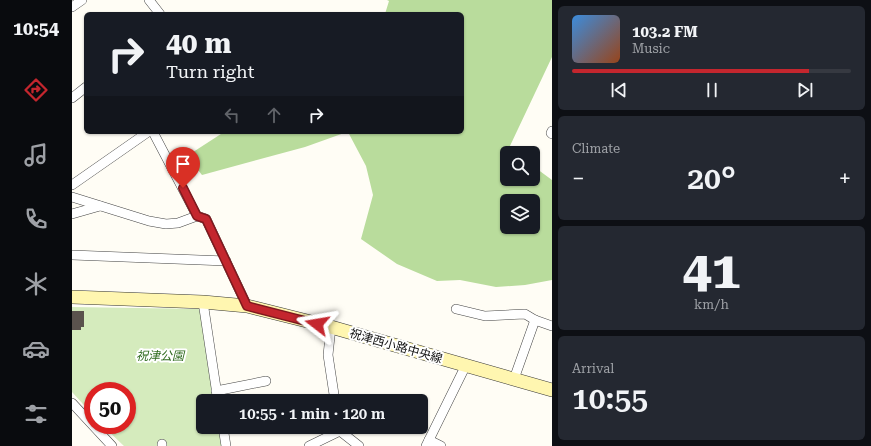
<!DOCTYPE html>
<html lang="en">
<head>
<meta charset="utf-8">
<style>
  :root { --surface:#171b24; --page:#242831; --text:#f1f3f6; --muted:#9ea1a6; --line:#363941; --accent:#c4262e }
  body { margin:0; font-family:"Roboto Serif","Noto Sans JP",serif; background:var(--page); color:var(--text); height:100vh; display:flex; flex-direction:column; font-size:15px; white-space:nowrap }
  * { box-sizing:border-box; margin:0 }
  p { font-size:13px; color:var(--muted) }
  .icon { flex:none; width:22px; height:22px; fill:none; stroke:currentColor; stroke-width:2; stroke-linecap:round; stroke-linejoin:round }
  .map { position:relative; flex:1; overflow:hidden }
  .panel { display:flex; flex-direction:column; gap:6px; padding:6px; background:#0d0f14; width:319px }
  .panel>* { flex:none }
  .top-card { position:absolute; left:12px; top:12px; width:380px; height:122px; border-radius:6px; box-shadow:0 1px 3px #0004; background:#171b24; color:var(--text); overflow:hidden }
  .controls { position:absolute; left:428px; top:146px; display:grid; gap:8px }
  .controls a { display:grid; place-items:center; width:40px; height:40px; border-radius:6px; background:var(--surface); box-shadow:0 1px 3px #0004; font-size:20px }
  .speed { position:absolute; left:12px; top:382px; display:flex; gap:8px; font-size:20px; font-weight:700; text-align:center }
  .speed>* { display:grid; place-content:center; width:52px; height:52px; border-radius:50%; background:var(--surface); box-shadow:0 1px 3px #0004; line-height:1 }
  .speed .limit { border:6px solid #d22; background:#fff; color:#111 }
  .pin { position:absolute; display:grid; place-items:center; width:34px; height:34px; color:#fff; margin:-41px -17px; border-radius:50% 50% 50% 0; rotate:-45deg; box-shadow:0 0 4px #0007 }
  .pin .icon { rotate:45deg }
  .me { position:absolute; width:44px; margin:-22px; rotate:284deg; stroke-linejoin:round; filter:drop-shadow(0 0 3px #0008) }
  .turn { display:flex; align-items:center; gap:14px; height:84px; padding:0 16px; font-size:18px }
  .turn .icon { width:52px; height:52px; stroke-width:2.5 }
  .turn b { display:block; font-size:28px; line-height:34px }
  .lanes { display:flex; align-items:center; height:38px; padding:0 16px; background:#0003; justify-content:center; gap:20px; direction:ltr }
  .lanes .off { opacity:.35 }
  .big { font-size:30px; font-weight:600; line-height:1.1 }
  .panel .card { flex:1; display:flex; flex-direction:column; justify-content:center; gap:6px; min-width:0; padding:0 14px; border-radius:6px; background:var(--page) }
  .panel .dial { align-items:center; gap:0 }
  .dial b { font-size:52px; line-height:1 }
  .song { display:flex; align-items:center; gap:12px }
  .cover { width:48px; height:48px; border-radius:6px; background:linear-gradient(135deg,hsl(210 70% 55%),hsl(20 70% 35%)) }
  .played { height:4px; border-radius:2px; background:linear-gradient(90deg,var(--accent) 85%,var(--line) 85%) }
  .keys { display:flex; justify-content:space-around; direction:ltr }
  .heat { display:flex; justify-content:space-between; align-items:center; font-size:22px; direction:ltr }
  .trip { position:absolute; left:124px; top:394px; width:232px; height:40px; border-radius:6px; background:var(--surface); box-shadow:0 1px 3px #0004; font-weight:600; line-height:40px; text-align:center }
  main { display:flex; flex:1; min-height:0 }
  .tab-bar { display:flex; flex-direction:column; width:72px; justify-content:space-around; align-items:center; background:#090b0e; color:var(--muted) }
  .tab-bar .icon { width:28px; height:28px }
  .tab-bar .current { color:var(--accent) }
  .tab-bar b { font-size:18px; color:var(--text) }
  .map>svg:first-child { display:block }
  .green { fill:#d5ebbd }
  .forest { fill:#b9dc9c; fill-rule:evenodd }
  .building { fill:#5a524d }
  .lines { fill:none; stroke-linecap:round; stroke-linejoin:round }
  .street-casing { stroke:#444; stroke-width:10 }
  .secondary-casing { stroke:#333; stroke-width:14 }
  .street { stroke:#fff; stroke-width:9 }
  .secondary { stroke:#fff6b0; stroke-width:13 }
  .route-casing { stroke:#7f191e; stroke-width:10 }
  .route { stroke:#c4262e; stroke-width:7 }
  .labels { text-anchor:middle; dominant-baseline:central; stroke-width:4; stroke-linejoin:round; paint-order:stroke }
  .street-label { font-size:12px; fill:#111; stroke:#fff }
  .park-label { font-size:12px; font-style:italic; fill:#2f6b1f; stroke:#fff }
</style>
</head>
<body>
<main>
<nav class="tab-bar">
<b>10:54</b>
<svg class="icon current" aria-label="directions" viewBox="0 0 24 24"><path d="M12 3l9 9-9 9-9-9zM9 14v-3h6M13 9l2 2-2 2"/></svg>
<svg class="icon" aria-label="music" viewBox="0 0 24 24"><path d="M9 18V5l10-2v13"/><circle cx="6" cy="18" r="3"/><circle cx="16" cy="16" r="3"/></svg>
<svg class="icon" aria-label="phone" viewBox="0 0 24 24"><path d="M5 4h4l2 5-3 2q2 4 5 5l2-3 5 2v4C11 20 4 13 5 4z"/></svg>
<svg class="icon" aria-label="climate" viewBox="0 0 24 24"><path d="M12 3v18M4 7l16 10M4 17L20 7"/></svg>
<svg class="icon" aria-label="car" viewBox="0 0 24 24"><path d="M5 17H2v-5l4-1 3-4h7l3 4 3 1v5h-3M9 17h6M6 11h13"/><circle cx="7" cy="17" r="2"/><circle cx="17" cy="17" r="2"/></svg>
<svg class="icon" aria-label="filters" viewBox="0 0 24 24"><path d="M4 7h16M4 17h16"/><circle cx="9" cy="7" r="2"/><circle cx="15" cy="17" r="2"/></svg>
</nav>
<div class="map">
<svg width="480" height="446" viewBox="0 0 480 446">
  <rect width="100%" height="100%" fill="#fffdf5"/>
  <!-- green -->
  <polygon class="green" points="0,307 129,309 144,401 131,401 131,427 148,427 153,446 52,446 30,425 55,425 55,391 21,391 21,415 0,392"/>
  <!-- forest -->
  <g class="forest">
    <path d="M315 0H480V57L437 148 443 153H435V179H461V166L480 180V280L453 285 424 287 388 280 365 281 325 264 289 239 301 195 294 166 276 132H390V14H313L317 1ZM435 201H461V227H435Z"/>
    <polygon points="152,132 275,132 233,147 130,175 115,156"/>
  </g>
  <!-- building -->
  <polygon class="building" points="0,311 12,311 12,327 9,327 9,330 0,330"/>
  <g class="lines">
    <defs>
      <g id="street">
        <polyline points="77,0 88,14"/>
        <polyline points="0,7 10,0"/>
        <polyline points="0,98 14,87"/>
        <polyline points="480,131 479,133 480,134"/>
        <polyline points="81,132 125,216"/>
        <polyline points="0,185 76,132"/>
        <polyline points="0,197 77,221 94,224 106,223 125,216 134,219 175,306"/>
        <polyline points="0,214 28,206"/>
        <polyline points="0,255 154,261"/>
        <polyline points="131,302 146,401"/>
        <polyline points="384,309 413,316 453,314 463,320 480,326"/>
        <polyline points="259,327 256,355 263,401"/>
        <polyline points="442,379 463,320"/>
        <polyline points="144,391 194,381"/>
        <polyline points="0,403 40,446"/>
        <polyline points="151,427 154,446"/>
        <polyline points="267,427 268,431 287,446"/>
        <polyline points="357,440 369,446"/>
        <polyline points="90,444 90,446"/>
        <polyline points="237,446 268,431"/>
        <polyline points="354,446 394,365"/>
      </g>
      <polyline id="secondary" points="0,297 131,302 175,306 259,327 480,390"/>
    </defs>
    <!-- street casing -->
    <use href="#street" class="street-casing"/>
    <!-- secondary casing -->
    <use href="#secondary" class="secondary-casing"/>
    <!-- street -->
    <use href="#street" class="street"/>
    <!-- secondary -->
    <use href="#secondary" class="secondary"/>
  </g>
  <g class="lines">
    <defs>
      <polyline id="route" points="111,188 125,216 134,219 175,306 245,324"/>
    </defs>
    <!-- route casing -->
    <use href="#route" class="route-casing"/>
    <!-- route -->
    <use href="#route" class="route"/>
  </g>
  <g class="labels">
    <!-- street labels -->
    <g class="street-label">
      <text transform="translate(324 346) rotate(16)">祝津西小路中央線</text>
    </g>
    <!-- park labels -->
    <g class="park-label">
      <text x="88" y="356">祝津公園</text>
    </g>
  </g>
</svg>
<div class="controls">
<a><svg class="icon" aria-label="search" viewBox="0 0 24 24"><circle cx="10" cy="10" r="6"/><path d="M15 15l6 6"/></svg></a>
<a><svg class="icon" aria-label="layers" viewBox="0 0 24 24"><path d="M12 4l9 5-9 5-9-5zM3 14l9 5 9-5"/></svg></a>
</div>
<div class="speed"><div class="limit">50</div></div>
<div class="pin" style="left:111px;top:188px;background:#d93025"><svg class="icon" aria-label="arrive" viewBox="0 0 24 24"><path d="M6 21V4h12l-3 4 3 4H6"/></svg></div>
<svg class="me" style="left:245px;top:324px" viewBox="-20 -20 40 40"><path d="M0-17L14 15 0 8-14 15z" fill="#c4262e" stroke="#fff" stroke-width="4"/></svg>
<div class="trip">10:55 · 1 min · 120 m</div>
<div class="top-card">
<div class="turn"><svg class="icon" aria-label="right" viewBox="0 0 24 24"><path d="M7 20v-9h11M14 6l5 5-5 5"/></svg><div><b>40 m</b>Turn right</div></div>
<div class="lanes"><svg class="icon off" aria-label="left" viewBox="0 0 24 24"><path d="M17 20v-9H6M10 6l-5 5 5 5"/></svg><svg class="icon off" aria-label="ahead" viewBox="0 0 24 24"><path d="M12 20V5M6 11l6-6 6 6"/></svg><svg class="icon" aria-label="right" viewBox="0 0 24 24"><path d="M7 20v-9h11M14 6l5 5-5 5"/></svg></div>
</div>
</div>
<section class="panel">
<div class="card">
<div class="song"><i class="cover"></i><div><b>103.2 FM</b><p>Music</p></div></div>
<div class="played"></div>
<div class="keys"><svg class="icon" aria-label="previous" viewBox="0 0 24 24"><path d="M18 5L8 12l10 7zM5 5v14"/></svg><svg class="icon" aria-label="pause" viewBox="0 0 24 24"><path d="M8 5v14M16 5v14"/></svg><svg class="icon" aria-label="next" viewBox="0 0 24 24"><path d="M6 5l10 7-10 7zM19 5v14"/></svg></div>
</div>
<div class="card"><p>Climate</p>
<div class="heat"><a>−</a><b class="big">20°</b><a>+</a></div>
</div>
<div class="card dial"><b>41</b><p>km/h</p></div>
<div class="card"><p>Arrival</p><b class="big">10:55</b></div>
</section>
</main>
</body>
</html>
